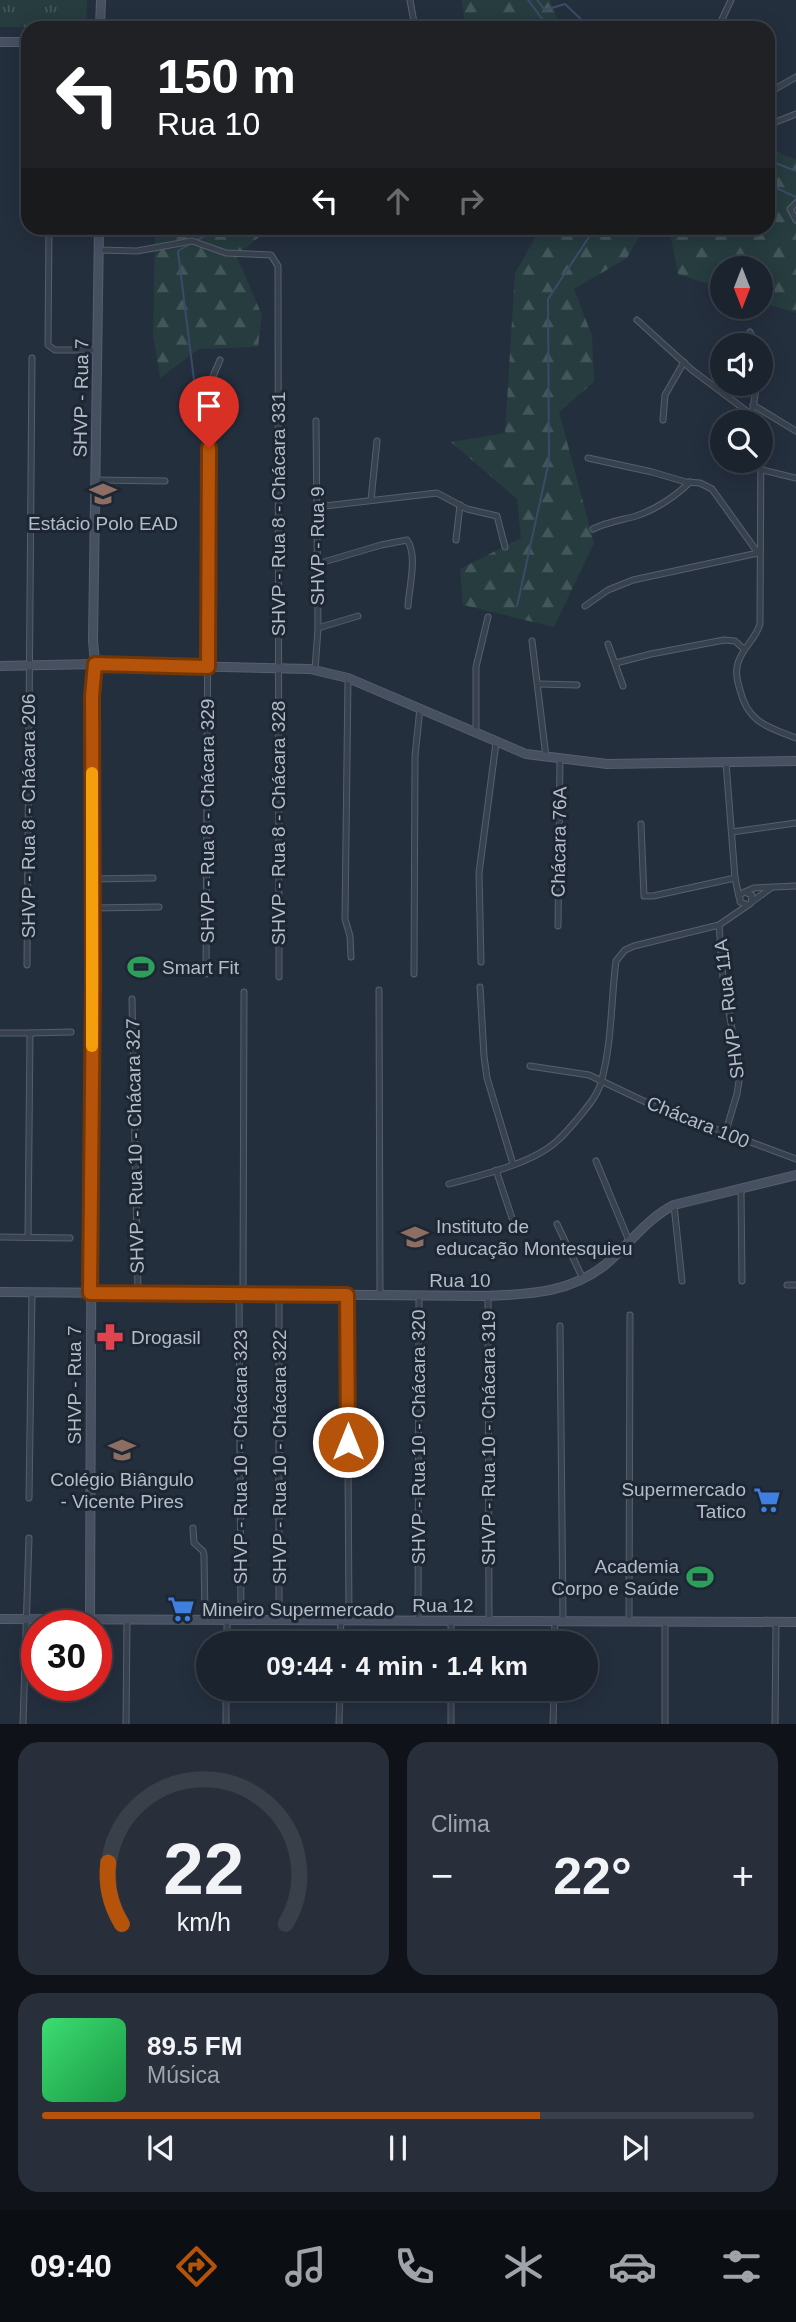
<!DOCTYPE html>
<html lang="pt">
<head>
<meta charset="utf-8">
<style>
  :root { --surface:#1b232e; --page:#282f3a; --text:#f1f3f6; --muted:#a0a4aa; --line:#39404a; --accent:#b45309 }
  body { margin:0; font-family:Arial,sans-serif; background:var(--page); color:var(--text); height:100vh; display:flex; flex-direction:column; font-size:26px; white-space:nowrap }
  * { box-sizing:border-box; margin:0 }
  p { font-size:23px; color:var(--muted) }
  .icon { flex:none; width:38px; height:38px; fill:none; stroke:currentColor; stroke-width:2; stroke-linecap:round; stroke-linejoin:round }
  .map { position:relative; height:1724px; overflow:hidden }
  .side { display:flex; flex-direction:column; gap:18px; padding:18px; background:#0f1319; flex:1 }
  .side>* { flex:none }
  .top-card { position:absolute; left:21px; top:21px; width:754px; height:214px; border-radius:21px; box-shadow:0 4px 18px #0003,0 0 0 2px var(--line); background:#202124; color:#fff; overflow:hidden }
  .needle { width:46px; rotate:180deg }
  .buttons { position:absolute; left:710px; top:256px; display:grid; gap:14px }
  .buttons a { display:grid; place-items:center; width:63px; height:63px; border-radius:50%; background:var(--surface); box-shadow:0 4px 18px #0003,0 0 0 2px var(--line); font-size:35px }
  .speed { position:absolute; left:21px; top:1610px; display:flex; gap:14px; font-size:35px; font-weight:700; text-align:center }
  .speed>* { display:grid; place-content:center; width:91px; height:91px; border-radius:50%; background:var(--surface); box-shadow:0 4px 18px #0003,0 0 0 2px var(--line); line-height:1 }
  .speed .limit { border:10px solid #d22; background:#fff; color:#111 }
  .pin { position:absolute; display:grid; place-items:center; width:60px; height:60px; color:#fff; margin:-72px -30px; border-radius:50% 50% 50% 0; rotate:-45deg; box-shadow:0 0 7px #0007 }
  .pin .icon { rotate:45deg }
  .me { position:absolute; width:77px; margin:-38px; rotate:0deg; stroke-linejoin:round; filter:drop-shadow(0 0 5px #0008) }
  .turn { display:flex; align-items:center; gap:24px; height:147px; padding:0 21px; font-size:32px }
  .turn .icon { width:91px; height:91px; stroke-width:2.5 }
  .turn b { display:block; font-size:49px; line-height:60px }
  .lanes { display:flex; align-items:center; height:66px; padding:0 21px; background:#0003; justify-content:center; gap:35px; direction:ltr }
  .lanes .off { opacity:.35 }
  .big { font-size:52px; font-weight:700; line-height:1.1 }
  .side .tile { flex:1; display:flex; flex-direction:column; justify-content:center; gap:10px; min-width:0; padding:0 24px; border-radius:21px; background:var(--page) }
  .side .dial { align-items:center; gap:0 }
  .dial svg { height:182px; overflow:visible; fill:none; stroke:var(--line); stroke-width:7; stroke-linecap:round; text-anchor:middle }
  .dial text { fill:var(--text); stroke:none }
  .song { display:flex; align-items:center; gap:21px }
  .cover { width:84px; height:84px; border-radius:10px; background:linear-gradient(135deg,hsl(140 70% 55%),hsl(140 70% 35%)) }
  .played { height:7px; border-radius:4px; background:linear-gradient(90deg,var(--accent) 70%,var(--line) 70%) }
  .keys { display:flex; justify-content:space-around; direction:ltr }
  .heat { display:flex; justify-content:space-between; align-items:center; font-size:38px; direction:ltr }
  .side .tiles { flex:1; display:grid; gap:18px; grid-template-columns:1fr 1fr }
  .tile:last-child { grid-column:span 2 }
  .trip { position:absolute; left:196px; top:1631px; width:402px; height:70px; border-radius:35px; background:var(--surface); box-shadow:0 4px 18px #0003,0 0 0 2px var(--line); font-weight:700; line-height:70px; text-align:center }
  .menu { display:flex; height:112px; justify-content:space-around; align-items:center; background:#0b0e12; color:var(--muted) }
  .menu .icon { width:49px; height:49px }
  .menu .current { color:var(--accent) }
  .menu b { font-size:32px; color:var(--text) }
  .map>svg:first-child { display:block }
  .grass { fill:url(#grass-tufts) }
  .forest { fill:url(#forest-firs) }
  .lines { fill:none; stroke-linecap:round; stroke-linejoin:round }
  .stream { stroke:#394c67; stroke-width:2 }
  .street-casing { stroke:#565f6c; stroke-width:7 }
  .secondary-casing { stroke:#565f6c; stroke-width:10 }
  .street { stroke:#38414e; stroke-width:5 }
  .secondary { stroke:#465061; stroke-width:8 }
  .route-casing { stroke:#753606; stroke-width:18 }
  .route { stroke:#b45309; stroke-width:12 }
  .slow { stroke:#f59e0b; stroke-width:12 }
  .labels { text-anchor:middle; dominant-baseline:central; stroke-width:6; stroke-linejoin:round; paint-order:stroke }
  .street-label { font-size:19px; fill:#b4bcc9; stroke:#1d2633 }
  .poi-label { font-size:19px; fill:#b4bcc9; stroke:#1d2633; text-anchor:start }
</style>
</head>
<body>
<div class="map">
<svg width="796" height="1724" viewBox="0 0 796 1724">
  <defs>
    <pattern id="grass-tufts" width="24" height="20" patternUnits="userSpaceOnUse" patternTransform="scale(1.75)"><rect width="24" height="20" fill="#263c3f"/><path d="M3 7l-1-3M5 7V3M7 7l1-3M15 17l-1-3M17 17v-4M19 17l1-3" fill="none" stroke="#435659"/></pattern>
    <pattern id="forest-firs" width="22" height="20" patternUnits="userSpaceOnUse" patternTransform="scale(1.75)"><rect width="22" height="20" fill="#263c3f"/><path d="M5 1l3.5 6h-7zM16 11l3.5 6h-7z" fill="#435659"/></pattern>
  </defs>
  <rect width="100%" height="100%" fill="#242f3e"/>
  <!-- grass -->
  <polygon class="grass" points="0,0 87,0 86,27 0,27"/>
  <!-- forest -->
  <g class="forest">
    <polygon points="462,0 550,0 561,28 461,28 465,25"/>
    <polygon points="768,143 773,150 796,160 796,313 761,302 761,268 723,268 723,289 678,274 669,228 768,228"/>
    <polygon points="166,228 271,228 236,255 262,315 258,347 199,349 160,378 153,335 155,232"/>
    <polygon points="541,228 644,228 627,258 574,289 592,336 594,382 559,412 594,543 554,627 463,605 460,569 521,538 517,499 451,442 505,433 515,273"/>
  </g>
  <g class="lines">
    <!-- stream -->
    <g class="stream">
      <polyline points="528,0 549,28"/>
      <polyline points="537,0 545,10 565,4 590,28"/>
      <polyline points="526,28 541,21"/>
      <polyline points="768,160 796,171"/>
      <polyline points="768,184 796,197"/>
      <polyline points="197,240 220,228"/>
      <polyline points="192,243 178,251 194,380"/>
      <polyline points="517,606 549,461 548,299 595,228"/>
    </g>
    <defs>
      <g id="street">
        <polyline points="410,0 415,28"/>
        <polyline points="718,28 731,0"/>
        <polyline points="768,93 796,77"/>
        <polyline points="768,125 796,114"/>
        <polyline points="796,203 790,209 796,220"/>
        <polyline points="49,228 48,345 55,350 97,350"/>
        <polyline points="99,250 137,251 192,241 226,253 271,255 278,266 279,977"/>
        <polyline points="637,320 692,370 752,415 758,422"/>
        <polyline points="750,332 756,345"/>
        <polyline points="753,405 796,431"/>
        <polyline points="753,408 757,383"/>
        <polyline points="663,420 665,395 684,362"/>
        <path d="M761 432 760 624C756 639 742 648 738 663 735 672 737 681 740 690 748 723 768 727 796 738"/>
        <polyline points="588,458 652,472 686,482 700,483 712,489 758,553"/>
        <polyline points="762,470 796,478"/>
        <polyline points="95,480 165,481"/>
        <polyline points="371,500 377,441"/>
        <polyline points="316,507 437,493 467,509 497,516 505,547"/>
        <path d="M593 529C607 522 622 520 636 516 655 510 676 496 690 482"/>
        <polyline points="456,540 460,505"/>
        <path d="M317 564 381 545 407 540C418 555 409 587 408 606"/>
        <polyline points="585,606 608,590 633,580 758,553"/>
        <polyline points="318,628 358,616"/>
        <polyline points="532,641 546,757"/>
        <polyline points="608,644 623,686"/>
        <polyline points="616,663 651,654 724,640 735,641 744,649"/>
        <polyline points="315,670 318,628 316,421"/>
        <polyline points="348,678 345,919 350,936 351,957"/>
        <polyline points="539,684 577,685"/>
        <polyline points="476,733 476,667 488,617"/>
        <polyline points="726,763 735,878 739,897"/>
        <polyline points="641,824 644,896 653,896 735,878"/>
        <polyline points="732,832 796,823"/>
        <polyline points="92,879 153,878"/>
        <polyline points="747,891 754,888 796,886"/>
        <polyline points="753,901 771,888"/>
        <polyline points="92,908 159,907"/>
        <polyline points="719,925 723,978 740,1074 737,1094 725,1134"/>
        <polyline points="558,926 560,758"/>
        <polyline points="481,962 479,873 496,743"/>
        <path d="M27 965C27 763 32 561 32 358"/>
        <polyline points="206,974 209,396 211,381 220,360"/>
        <polyline points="414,974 415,756 420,708"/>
        <polyline points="480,987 484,1056 487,1078 513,1164"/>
        <polyline points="379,990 380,1295"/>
        <polyline points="132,999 138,1293"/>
        <polyline points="0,1033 30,1033 28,1237"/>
        <polyline points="30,1033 71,1032"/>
        <polyline points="530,1066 589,1075 654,1106 796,1159"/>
        <polyline points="596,1161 629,1241"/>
        <polyline points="496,1170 516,1230"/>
        <path d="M449 1184C481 1175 533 1164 558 1140 566 1133 573 1124 580 1116 589 1105 599 1093 602 1079 612 1041 611 1000 616 961L625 950 634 946 719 925 751 903 752 895 744 892 740 895V902L748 905"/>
        <polyline points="741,1189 742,1281"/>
        <polyline points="674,1205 682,1281"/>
        <polyline points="557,1224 583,1279"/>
        <polyline points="0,1237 70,1238"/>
        <polyline points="787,1285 796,1285"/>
        <polyline points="239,1294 241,1619"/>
        <polyline points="243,1294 244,992"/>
        <polyline points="279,1294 279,1619"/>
        <polyline points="347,1295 349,1620"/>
        <polyline points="488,1296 489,1621"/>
        <polyline points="560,1326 563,1621"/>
        <polyline points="29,1498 32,1292"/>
        <polyline points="193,1528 194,1543 203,1551 204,1555 205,1619"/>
        <polyline points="418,1620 419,1296"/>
        <polyline points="451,1620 451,1643"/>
        <polyline points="629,1622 630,1315"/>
        <polyline points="227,1643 227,1619"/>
        <polyline points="340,1643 341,1620"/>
        <polyline points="554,1643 555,1621"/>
        <polyline points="23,1724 29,1538"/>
        <polyline points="126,1724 127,1619"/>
        <polyline points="226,1724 226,1689"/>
        <polyline points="339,1724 340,1689"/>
        <polyline points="451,1724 451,1689"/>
        <polyline points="553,1724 554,1689"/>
        <polyline points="665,1724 665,1622"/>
        <polyline points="775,1724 776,1622"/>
      </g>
      <g id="secondary">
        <polyline points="100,28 101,0"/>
        <polyline points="0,42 28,42"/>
        <polyline points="0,666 95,664 310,669 348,678 526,754 607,764 796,761"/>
        <path d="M0 1292 488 1296C531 1294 569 1293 605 1265 629 1245 646 1219 674 1205L796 1175"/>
        <polyline points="0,1619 796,1622"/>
        <path d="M90 1619C90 1311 94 1004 92 696L95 664 93 640 99 228"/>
      </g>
    </defs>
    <!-- street casing -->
    <use href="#street" class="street-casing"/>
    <!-- secondary casing -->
    <use href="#secondary" class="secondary-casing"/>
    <!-- street -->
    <use href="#street" class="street"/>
    <!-- secondary -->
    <use href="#secondary" class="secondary"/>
  </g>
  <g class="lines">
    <defs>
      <polyline id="route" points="209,448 208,667 95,664 92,696 93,981 90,1293 347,1295 348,1442"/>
    </defs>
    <!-- route casing -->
    <use href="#route" class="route-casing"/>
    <!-- route -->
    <use href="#route" class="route"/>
    <!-- slow -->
    <polyline class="slow" points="92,773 92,1046"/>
  </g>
  <!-- icons -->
  <defs>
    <symbol id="university-bare" viewBox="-9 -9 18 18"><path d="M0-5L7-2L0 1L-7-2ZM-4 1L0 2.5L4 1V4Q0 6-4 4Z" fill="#8d6e63" stroke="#1d2633" stroke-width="2.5" paint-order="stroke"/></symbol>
    <symbol id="stadium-bare" viewBox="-9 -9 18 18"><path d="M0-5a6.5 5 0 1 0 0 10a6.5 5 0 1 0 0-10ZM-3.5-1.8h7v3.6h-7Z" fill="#2e9e5b" stroke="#1d2633" stroke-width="2.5" paint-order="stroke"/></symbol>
    <symbol id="school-bare" viewBox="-9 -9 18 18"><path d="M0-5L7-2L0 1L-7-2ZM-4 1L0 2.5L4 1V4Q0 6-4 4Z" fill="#8d6e63" stroke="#1d2633" stroke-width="2.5" paint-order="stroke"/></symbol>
    <symbol id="pharmacy-bare" viewBox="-9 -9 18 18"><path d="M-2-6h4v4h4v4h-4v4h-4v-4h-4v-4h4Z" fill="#e0444e" stroke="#1d2633" stroke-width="2.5" paint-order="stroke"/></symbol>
    <symbol id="supermarket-bare" viewBox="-9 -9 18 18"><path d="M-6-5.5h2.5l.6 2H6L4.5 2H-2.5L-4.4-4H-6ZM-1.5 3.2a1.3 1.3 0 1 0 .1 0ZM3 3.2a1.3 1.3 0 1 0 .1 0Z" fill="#3f7fe0" stroke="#1d2633" stroke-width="2.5" paint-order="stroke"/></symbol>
  </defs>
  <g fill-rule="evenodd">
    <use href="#university-bare" x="84" y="475" width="38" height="38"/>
    <use href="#stadium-bare" x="122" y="948" width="38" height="38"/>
    <use href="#school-bare" x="396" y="1218" width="38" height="38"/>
    <use href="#pharmacy-bare" x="91" y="1318" width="38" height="38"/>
    <use href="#school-bare" x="103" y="1431" width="38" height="38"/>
    <use href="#supermarket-bare" x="748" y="1481" width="38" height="38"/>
    <use href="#stadium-bare" x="681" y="1558" width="38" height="38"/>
    <use href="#supermarket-bare" x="162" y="1590" width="38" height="38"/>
  </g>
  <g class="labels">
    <!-- street labels -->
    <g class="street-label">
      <text transform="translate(81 398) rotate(-89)">SHVP - Rua 7</text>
      <text transform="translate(278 514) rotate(-90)">SHVP - Rua 8 - Chácara 331</text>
      <text transform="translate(317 546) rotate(-90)">SHVP - Rua 9</text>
      <text transform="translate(28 816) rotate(-90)">SHVP - Rua 8 - Chácara 206</text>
      <text transform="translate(207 821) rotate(-90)">SHVP - Rua 8 - Chácara 329</text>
      <text transform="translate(278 823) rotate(-90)">SHVP - Rua 8 - Chácara 328</text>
      <text transform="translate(559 842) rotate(-89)">Chácara 76A</text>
      <text transform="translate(729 1009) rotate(-97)">SHVP - Rua 11A</text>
      <text transform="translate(698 1122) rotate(22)">Chácara 100</text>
      <text transform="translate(135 1146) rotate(-91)">SHVP - Rua 10 - Chácara 327</text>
      <text x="460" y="1280">Rua 10</text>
      <text transform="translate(74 1385) rotate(-90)">SHVP - Rua 7</text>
      <text transform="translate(418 1437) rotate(-90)">SHVP - Rua 10 - Chácara 320</text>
      <text transform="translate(488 1438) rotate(-90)">SHVP - Rua 10 - Chácara 319</text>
      <text transform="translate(240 1457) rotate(-90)">SHVP - Rua 10 - Chácara 323</text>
      <text transform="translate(279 1457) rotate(-90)">SHVP - Rua 10 - Chácara 322</text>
      <text x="443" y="1605">Rua 12</text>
    </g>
    <!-- poi labels -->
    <g class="poi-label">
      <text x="103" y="523" text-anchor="middle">Estácio Polo EAD</text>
      <text x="162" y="967">Smart Fit</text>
      <text x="436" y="1226">Instituto de<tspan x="436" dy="22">educação Montesquieu</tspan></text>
      <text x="131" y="1337">Drogasil</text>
      <text x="122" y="1479" text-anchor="middle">Colégio Biângulo<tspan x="122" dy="22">- Vicente Pires</tspan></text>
      <text x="746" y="1489" text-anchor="end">Supermercado<tspan x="746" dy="22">Tatico</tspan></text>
      <text x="679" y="1566" text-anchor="end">Academia<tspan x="679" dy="22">Corpo e Saúde</tspan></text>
      <text x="202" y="1609">Mineiro Supermercado</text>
    </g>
  </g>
</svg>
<div class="buttons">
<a><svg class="needle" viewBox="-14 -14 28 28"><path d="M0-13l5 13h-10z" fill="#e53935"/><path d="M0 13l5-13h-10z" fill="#a0a4aa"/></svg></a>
<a><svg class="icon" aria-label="sound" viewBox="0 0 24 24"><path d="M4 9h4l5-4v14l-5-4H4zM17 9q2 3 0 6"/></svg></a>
<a><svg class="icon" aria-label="search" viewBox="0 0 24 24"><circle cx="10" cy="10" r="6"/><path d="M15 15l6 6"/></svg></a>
</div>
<div class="speed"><div class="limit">30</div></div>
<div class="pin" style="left:209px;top:448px;background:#d93025"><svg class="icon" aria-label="arrive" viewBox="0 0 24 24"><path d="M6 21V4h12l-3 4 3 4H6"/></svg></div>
<svg class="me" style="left:348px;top:1442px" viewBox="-20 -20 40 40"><circle r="17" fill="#b45309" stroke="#fff" stroke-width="3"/><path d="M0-11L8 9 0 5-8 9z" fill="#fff"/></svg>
<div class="trip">09:44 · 4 min · 1.4 km</div>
<div class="top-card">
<div class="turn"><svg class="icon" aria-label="left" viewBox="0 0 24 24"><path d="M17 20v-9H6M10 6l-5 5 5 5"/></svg><div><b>150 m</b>Rua 10</div></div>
<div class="lanes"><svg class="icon" aria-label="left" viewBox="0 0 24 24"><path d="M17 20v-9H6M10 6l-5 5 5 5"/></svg><svg class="icon off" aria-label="ahead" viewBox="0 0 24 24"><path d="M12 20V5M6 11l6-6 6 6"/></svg><svg class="icon off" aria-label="right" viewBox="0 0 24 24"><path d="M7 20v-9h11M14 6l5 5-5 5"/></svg></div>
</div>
</div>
<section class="side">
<div class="tiles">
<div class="tile dial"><svg viewBox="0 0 100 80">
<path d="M14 69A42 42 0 1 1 86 69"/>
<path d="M14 69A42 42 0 0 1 8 42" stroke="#b45309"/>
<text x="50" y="56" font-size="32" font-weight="700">22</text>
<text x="50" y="72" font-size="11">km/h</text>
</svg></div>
<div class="tile"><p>Clima</p>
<div class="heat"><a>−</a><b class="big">22°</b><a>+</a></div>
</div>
<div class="tile">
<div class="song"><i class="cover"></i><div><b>89.5 FM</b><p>Música</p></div></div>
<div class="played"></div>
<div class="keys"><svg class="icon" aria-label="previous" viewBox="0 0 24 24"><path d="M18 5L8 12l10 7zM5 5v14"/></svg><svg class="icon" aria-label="pause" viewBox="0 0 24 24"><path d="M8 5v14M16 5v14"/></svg><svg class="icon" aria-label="next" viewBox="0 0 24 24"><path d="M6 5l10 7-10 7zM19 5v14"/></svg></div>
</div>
</div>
</section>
<nav class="menu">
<b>09:40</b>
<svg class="icon current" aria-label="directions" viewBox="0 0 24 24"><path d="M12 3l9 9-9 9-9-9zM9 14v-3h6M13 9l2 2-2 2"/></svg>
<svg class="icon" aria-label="music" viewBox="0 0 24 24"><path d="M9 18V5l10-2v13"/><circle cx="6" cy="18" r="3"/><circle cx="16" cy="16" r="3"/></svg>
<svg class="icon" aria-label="phone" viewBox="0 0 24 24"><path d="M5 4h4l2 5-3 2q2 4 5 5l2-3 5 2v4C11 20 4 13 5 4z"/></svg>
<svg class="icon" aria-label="climate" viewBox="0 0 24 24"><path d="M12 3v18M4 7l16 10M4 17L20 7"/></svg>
<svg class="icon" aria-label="car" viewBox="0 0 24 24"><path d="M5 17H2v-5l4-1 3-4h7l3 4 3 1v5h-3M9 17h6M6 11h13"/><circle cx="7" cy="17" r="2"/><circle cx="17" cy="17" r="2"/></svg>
<svg class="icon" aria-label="filters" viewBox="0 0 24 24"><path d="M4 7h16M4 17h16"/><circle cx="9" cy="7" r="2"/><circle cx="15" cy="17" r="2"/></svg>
</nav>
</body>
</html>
